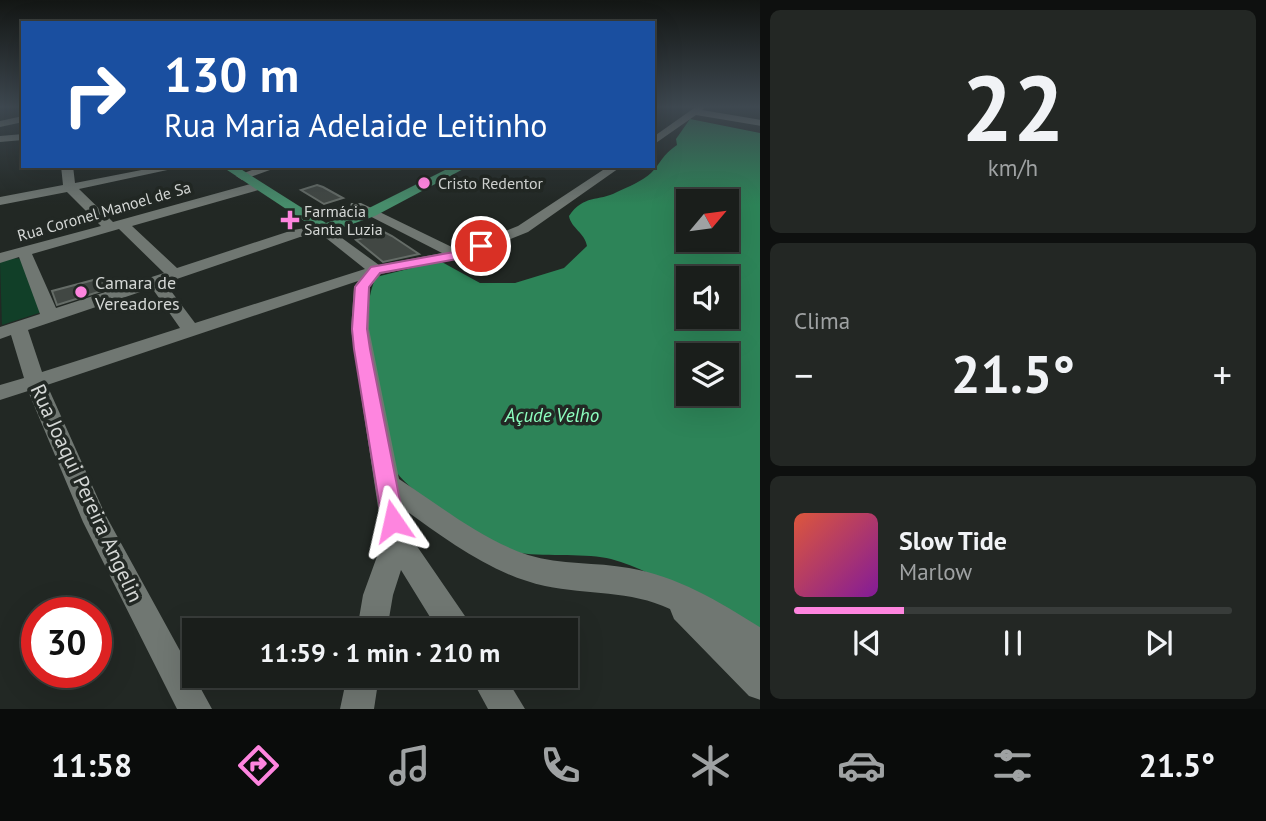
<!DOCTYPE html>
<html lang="pt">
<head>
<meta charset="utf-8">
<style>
  :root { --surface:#1a1e1b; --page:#232724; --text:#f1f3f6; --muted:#9fa2a3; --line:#383c3a; --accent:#fe85df }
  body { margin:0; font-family:"PT Sans",sans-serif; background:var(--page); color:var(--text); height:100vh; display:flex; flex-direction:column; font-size:26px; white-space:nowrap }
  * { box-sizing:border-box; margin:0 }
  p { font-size:23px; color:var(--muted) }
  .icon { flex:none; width:38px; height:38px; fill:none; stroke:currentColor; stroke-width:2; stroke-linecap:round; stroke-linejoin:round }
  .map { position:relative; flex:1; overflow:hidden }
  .drawer { display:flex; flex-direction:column; gap:10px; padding:10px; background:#0e100f; width:506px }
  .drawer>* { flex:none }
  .top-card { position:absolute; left:21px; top:21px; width:634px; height:147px; border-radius:0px; box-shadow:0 7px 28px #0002,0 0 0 2px var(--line); background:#1a4fa0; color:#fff; overflow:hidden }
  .needle { width:46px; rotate:61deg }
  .fabs { position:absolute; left:676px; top:189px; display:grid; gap:14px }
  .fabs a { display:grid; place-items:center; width:63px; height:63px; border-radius:0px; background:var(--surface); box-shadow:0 7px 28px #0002,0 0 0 2px var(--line); font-size:35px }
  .speed { position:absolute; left:21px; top:597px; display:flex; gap:14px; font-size:35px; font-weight:700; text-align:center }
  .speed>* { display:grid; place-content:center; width:91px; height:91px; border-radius:50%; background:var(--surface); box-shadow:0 7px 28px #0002,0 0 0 2px var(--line); line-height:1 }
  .speed .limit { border:10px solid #d22; background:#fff; color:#111 }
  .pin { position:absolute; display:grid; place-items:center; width:60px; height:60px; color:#fff; margin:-30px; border:4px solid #fff; border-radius:50%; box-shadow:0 2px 7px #0007 }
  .me { position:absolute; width:77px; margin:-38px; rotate:349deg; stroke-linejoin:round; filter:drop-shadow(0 0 5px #0008) }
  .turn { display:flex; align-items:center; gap:24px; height:147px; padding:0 28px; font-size:32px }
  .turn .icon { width:91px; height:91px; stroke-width:2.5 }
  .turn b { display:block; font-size:49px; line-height:60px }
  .big { font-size:52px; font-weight:800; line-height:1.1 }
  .drawer .tile { flex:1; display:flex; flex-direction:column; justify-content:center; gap:10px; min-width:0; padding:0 24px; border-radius:10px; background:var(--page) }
  .drawer .dial { align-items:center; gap:0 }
  .dial b { font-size:91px; line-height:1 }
  .song { display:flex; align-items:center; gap:21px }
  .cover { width:84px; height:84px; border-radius:10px; background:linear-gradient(135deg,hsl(10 70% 55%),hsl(290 70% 35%)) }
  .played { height:7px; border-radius:4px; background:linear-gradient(90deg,var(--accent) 25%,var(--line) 25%) }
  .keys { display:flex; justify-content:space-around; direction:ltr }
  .heat { display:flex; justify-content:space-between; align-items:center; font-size:38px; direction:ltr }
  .trip { position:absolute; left:182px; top:618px; width:396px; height:70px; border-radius:0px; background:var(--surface); box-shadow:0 7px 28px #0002,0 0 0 2px var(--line); font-weight:800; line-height:70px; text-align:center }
  .tab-bar { display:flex; height:112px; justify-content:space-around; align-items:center; background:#0a0c0b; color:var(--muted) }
  .tab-bar .icon { width:49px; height:49px }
  .tab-bar .selected { color:var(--accent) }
  .tab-bar b { font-size:32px; color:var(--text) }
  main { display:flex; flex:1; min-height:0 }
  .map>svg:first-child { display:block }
  .green { fill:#113f28 }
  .water { fill:#2d8458; fill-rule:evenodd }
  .building { fill:#414743; stroke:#656c67; stroke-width:2 }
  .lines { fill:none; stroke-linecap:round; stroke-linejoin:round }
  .minor { fill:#707772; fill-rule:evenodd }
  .major { fill:#478d6b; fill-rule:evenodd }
  .route { fill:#fe85df; stroke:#a55691; stroke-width:2 }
  .poi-dot { fill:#fe85df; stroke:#222824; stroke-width:2.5 }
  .labels { text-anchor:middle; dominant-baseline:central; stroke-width:7; stroke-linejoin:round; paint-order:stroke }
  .far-poi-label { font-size:16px; fill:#d4d7d5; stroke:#222824; text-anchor:start }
  .far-street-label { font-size:16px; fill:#d4d7d5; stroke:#222824 }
  .poi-label { font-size:18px; fill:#d4d7d5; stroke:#222824; text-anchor:start }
  .water-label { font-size:19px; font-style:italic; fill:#8dfebf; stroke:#222824 }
  .near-street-label { font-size:21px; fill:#d4d7d5; stroke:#222824 }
</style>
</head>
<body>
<main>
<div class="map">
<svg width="761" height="709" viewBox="0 0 761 709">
  <rect width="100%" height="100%" fill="#222824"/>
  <!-- green -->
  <polygon class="green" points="13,258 22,259 45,311 2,325 0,262"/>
  <!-- water -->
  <path class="water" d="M690 119 760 133V638C713 611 664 574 611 559 588 553 547 557 521 553 498 550 403 490 395 469 386 443 384 413 378 386 371 351 361 309 376 277L440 261 480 283H515L564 268 587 246C585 233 571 228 569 216 584 194 598 202 617 192 628 187 642 181 651 173 662 162 661 156 677 145L676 139ZM688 201H726V240H688ZM688 278H726V317H688ZM688 355H726V394H688Z"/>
  <!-- building -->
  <g class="building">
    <polygon points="317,185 323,187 343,198 324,204 301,190"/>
    <polygon points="384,232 392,236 419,254 383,262 356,240"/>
    <polygon points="101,278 108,289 57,305 52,291"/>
  </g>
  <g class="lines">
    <!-- minor -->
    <g class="minor">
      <polygon points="697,106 706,106 702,110 761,120 761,126 696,115 653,145 653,137"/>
      <polygon points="23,116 23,122 0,127 0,121"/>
      <polygon points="23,134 23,140 0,142 0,136"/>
      <path d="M61 166H73L75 183 162 166H186L79 189 113 222 254 183H262V189L132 226 177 268 293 230 324 225 379 265 442 253 350 206 351 203H361L458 250 518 226 609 166H622L528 232 462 258 381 274 370 287 369 329 399 479C439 505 482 540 528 555 561 565 596 562 629 568 677 576 720 602 761 628V700L749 696 674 619 670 609C630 590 588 595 545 586 493 575 447 540 405 510L410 536 467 619 471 630H438L401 570 393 595 387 630H357L363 595 383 540 351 329 354 287 358 281 47 385 105 514 212 709H177L83 522 28 391 0 400V385L24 378 11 335 0 339V327L40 314 19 257 0 263V253L101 226 67 192 0 205V197L63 185ZM119 229 164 273 56 308 32 254ZM321 234 365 269 195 323 165 283 300 237ZM152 288 180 328 42 372 28 330Z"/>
      <polygon points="263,166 281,166 242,180 236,176"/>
      <polygon points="347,676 379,676 374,709 340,709"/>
      <polygon points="470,676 505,676 525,709 488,709"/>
    </g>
    <!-- major -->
    <polygon class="major" points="221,166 236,166 326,223 365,210 453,166 469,166 375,216 324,234"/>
  </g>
  <!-- sky -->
  <linearGradient id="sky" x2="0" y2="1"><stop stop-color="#131614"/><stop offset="0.52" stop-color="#3e4850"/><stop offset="1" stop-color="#3e4850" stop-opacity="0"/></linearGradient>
  <rect width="761" height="205" fill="url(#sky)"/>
  <!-- route -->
  <polygon class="route" points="481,242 487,246 486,248 457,259 380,273 369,287 367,329 370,349 404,521 400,528 393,531 385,528 382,521 354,349 352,329 355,287 371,267 454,252"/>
  <!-- markers -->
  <g class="poi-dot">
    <circle cx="424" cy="183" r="7"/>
    <path d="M286.5 209.5h7v7h7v7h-7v7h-7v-7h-7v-7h7z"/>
    <circle cx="81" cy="292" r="7"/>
  </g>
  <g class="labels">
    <!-- far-poi labels -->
    <g class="far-poi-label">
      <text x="438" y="183">Cristo Redentor</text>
      <text x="304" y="211">Farmácia<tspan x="304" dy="18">Santa Luzia</tspan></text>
    </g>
    <!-- far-street labels -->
    <g class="far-street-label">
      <text transform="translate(104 211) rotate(-16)">Rua Coronel Manoel de Sa</text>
    </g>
    <!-- poi labels -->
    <g class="poi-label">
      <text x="95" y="282">Camara de<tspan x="95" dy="21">Vereadores</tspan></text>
    </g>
    <!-- water labels -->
    <g class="water-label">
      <text x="552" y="415">Açude Velho</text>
    </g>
    <!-- near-street labels -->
    <g class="near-street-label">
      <text transform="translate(87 493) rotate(65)">Rua Joaqui Pereira Angelin</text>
    </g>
  </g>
</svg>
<div class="fabs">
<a><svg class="needle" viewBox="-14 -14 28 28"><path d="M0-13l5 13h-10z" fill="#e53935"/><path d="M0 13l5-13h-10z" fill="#9fa2a3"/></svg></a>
<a><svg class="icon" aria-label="sound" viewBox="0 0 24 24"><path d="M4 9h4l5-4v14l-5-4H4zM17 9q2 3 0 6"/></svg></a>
<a><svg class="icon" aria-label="layers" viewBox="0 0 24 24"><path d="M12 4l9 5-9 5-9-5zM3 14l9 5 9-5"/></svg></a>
</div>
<div class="speed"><div class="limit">30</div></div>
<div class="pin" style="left:481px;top:246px;background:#d93025"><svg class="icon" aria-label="arrive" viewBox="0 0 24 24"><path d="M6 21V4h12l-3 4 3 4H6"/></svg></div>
<svg class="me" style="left:393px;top:521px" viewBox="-20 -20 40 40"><path d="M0-17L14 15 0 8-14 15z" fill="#fe85df" stroke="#fff" stroke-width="4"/></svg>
<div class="trip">11:59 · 1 min · 210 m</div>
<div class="top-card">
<div class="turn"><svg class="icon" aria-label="right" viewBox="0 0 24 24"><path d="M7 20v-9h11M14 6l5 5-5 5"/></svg><div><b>130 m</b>Rua Maria Adelaide Leitinho</div></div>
</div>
</div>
<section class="drawer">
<div class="tile dial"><b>22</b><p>km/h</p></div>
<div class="tile"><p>Clima</p>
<div class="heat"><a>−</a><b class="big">21.5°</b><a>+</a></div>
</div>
<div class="tile">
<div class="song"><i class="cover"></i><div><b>Slow Tide</b><p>Marlow</p></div></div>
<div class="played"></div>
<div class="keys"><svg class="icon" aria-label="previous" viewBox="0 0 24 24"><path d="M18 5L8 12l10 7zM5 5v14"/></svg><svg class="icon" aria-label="pause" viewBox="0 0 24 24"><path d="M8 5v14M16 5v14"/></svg><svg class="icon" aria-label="next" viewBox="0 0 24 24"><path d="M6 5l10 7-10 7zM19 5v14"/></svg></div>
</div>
</section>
</main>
<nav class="tab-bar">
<b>11:58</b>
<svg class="icon selected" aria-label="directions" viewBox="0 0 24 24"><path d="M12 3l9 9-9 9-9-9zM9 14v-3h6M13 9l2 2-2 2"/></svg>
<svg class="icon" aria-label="music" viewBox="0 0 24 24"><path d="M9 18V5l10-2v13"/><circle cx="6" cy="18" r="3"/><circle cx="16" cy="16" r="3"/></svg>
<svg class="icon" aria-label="phone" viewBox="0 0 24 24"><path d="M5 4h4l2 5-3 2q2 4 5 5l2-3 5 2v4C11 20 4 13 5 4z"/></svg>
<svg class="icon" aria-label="climate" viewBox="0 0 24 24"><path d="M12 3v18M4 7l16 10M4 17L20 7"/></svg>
<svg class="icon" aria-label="car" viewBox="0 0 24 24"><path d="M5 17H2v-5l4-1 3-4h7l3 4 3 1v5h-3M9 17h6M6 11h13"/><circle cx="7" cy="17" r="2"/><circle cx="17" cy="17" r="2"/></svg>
<svg class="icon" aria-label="filters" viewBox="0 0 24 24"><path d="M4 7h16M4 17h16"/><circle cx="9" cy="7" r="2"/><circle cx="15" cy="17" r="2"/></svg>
<b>21.5°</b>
</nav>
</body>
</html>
